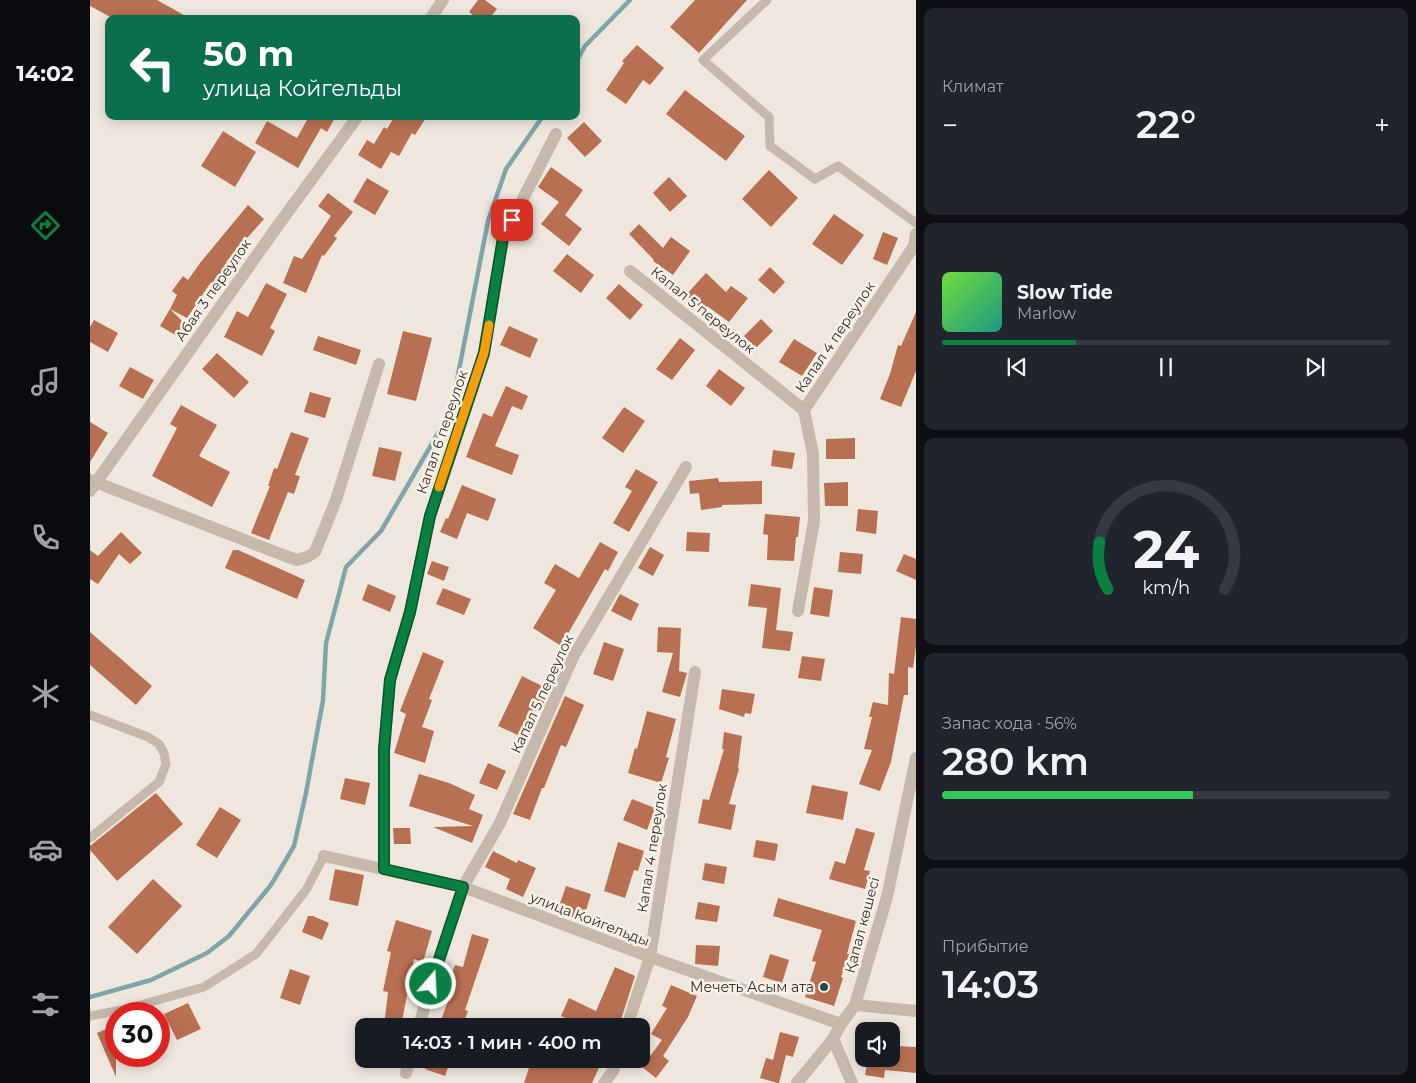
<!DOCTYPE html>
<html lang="ru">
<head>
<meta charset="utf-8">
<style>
  :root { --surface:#171b24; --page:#20242c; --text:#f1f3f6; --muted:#9ea1a6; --line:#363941; --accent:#0b8043 }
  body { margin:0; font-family:Montserrat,sans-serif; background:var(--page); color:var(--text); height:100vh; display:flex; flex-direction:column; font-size:19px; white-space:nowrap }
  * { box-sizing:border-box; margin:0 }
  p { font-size:16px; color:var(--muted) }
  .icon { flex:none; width:28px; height:28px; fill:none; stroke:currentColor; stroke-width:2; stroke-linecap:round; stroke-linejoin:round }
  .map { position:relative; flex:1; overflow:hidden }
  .sheet { display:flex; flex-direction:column; gap:8px; padding:8px; background:#0d0f14; width:500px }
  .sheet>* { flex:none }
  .banner { position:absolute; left:15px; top:15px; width:475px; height:105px; border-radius:10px; box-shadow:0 2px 12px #0003; background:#0b6e4f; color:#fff; overflow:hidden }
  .tools { position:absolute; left:765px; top:1022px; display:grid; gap:10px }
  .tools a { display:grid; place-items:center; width:45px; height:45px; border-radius:10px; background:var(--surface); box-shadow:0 2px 12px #0003; font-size:25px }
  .speed { position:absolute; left:15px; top:1002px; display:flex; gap:10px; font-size:25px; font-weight:700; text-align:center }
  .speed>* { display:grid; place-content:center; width:65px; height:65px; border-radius:50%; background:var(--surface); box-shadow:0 2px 12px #0003; line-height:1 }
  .speed .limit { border:8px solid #d22; background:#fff; color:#111 }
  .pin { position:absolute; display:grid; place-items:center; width:42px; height:42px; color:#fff; margin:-21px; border-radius:10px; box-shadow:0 2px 8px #0006 }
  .me { position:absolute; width:55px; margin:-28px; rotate:19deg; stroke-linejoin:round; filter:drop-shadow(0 0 4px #0008) }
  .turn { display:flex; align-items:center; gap:18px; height:105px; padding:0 15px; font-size:22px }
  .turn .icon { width:65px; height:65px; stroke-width:2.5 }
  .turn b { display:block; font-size:35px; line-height:42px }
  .big { font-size:38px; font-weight:600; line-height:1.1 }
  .sheet .widget { flex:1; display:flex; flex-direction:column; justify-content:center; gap:8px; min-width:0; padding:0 18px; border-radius:10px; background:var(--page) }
  .sheet .dial { align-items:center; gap:0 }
  .dial svg { height:130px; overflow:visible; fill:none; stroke:var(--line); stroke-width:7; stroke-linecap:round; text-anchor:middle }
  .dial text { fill:var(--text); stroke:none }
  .song { display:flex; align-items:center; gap:15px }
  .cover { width:60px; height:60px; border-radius:8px; background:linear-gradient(135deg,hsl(100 70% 55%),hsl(170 70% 35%)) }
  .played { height:5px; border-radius:2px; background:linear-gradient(90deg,var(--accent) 30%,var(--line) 30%) }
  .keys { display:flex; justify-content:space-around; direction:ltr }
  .heat { display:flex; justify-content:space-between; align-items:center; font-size:28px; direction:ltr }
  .charge { height:8px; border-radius:4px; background:linear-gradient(90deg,#34c759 56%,var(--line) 0) }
  .trip { position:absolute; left:265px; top:1018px; width:295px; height:50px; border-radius:10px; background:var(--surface); box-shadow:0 2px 12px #0003; font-weight:600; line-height:50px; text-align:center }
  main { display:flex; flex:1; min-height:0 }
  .tab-bar { display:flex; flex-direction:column; width:90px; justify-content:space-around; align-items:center; background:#090b0e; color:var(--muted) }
  .tab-bar .icon { width:35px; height:35px }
  .tab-bar .on { color:var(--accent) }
  .tab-bar b { font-size:22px; color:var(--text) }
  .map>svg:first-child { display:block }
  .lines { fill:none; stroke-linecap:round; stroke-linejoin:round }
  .stream { stroke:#7fa5a9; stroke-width:4.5 }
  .building { fill:#b87052 }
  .lane { stroke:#c6b8aa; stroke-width:9 }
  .street { stroke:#c6b8aa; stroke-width:12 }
  .route-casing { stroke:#07532c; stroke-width:12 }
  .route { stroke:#0b8043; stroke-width:9 }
  .slow { stroke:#f59e0b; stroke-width:9 }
  .poi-dot { fill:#234b51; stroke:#f7f1e8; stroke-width:2 }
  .labels { text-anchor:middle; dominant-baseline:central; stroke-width:5; stroke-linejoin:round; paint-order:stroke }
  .street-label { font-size:14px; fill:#342d29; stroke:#f7f1e8 }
  .poi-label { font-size:14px; fill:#342d29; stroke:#f7f1e8; text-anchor:end }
</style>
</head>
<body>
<main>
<nav class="tab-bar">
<b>14:02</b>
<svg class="icon on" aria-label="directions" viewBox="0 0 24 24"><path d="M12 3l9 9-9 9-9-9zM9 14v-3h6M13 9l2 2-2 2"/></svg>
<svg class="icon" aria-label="music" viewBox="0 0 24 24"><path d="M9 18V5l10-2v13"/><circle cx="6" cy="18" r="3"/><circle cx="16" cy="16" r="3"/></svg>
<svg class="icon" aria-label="phone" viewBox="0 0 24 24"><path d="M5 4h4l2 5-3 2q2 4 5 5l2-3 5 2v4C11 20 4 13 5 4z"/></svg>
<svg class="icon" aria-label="climate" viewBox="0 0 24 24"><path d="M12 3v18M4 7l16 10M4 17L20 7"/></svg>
<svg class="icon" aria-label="car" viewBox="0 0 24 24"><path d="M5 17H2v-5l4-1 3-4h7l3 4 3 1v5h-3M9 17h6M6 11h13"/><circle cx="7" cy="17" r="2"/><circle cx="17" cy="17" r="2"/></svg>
<svg class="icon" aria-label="filters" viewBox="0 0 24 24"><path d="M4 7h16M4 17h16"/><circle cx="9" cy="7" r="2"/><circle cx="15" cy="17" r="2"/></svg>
</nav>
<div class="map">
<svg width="826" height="1083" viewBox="0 0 826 1083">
  <rect width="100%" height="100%" fill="#efe7dd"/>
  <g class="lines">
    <!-- stream -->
    <g class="stream">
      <polyline points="486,62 495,46 540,0"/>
      <polyline points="0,997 61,980 117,953 139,936 181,885 204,846 216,793 233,700 236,643 256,567 291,531 361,411 398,221 416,169 453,116"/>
    </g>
  </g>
  <!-- building -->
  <g class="building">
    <polygon points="0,0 67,0 101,19 24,19 0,6"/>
    <polygon points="388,0 395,0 407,9 399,19 388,19 379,12"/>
    <polygon points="605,0 657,0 609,53 580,27"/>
    <polygon points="547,45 574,68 560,85 553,80 536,104 516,90 534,63 532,61"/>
    <polygon points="595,90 655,136 636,161 576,114"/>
    <polygon points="210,116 246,116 237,132 231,128 208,168 165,143 177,121 207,138 217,120"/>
    <polygon points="305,116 337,116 325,135 322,133 309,156 301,152 291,169 268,155 277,140 284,144 294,127 297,129"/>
    <polygon points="494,122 512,141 495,157 477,138"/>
    <polygon points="133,131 166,152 145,187 111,166"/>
    <polygon points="461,167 493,190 475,215 492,229 479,246 451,224 469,202 448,187"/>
    <polygon points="679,170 708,198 681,227 652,199"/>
    <polygon points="579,177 597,196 580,212 563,193"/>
    <polygon points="277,178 299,191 285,215 263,202"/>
    <polygon points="238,193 263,212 244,236 247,238 234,256 232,255 216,293 193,283 204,256 212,259 241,216 228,206"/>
    <polygon points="158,205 174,219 136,262 138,264 124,284 121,282 97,318 80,309 87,295 82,291 93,276 98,280 110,263"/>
    <polygon points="744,214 774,235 752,265 722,244"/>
    <polygon points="549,224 573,248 581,237 600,251 583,275 563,261 564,260 539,234"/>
    <polygon points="793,232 808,238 797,265 783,259"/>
    <polygon points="477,254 504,275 491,293 463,271"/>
    <polygon points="680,267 695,282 684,294 668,280"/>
    <polygon points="616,273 636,292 641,286 658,298 639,322 617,306 613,310 596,295"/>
    <polygon points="176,283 197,294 180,328 185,331 172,356 134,337 147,311 158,317"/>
    <polygon points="529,284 553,305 540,320 516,298"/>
    <polygon points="80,309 94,323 87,336 70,326"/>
    <polygon points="826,312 826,371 811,407 790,399 800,374 808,345 811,346"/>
    <polygon points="671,319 683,331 666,348 654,336"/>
    <polygon points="4,320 28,333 18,352 0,342 0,327"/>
    <polygon points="419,326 448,339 440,358 410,345"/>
    <polygon points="313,331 342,338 326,401 297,394"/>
    <polygon points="228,336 271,350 266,365 223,350"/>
    <polygon points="590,338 605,350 582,380 566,369"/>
    <polygon points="704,339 727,353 712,376 689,362"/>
    <polygon points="127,353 159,382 144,398 112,369"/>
    <polygon points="40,367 64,380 53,399 29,386"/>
    <polygon points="629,369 655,388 641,406 616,386"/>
    <polygon points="416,386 438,396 432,410 422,406 405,446 429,455 422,475 376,457 393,413 402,417"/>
    <polygon points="220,392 241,398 235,418 214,412"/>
    <polygon points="91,405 127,425 109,456 140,472 122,507 62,476 87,428 80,424"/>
    <polygon points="534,407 555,421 533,453 512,438"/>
    <polygon points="0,422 18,433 0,462"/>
    <polygon points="201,432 219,438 205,475 210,476 204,494 198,492 179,540 161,533 180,486 178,486 184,468 187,469"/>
    <polygon points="765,438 765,459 736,459 736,439"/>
    <polygon points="289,447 312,452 305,481 282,476"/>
    <polygon points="683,450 705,453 702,469 681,466"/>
    <polygon points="546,469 568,482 539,532 523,523 542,491 535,487"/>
    <polygon points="628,478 629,482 672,481 672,504 632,505 632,507 611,510 609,493 600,494 599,481"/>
    <polygon points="758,482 758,506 735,506 734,483"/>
    <polygon points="372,485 406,499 398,521 377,513 367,539 350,532 356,518 358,519"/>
    <polygon points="768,509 788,511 786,534 766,531"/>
    <polygon points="675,514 710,517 708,537 706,537 704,561 677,560 678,535 673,534"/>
    <polygon points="31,532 52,553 40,564 29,554 8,584 0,579 0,550 8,556"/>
    <polygon points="597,532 620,533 619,552 596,551"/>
    <polygon points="510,542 528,552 518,571 515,569 471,646 443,628 466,590 454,583 465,564 489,578"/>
    <polygon points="560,547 574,555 563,576 548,568"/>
    <polygon points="143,550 148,550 215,580 207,599 135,568"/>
    <polygon points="750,552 773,554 771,574 748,572"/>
    <polygon points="814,554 826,559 826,580 806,571"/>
    <polygon points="342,561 359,567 354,581 337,574"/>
    <polygon points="278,584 306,596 300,612 272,600"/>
    <polygon points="661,584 691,588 686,630 703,632 700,651 672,648 677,608 658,606"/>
    <polygon points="724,587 743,590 739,617 720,614"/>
    <polygon points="353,588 381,599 374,615 346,604"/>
    <polygon points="530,594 549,604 541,621 521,611"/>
    <polygon points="811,617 826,619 826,647 823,668 818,667 818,695 814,695 801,762 790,791 769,784 782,750 774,749 782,717 779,717 783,702 798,705 799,673 804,674"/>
    <polygon points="568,627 591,628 589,671 597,673 590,697 572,692 583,653 567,652"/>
    <polygon points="0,632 62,686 46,705 0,665"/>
    <polygon points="514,642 534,649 523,681 503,674"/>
    <polygon points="333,652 354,661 339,699 342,700 332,727 344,731 335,763 304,753 316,714 310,711"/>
    <polygon points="712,656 735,659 731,681 708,678"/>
    <polygon points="432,676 460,690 449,713 443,710 432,737 408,726"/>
    <polygon points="632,689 665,694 661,714 655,713 654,717 629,709"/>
    <polygon points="475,696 494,705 476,747 471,745 454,788 452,788 440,820 423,814"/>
    <polygon points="557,711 586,719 576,757 579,758 571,783 538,773 545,748 547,749"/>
    <polygon points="634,732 652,736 648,768 649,769 639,804 646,805 641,830 608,823 613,799 619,800 634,749 632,749"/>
    <polygon points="398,763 416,771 407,790 389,783"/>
    <polygon points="329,774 359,783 385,795 379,809 393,815 382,843 343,827 383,826 319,806"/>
    <polygon points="255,778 280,783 275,805 250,799"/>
    <polygon points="722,785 758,792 753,820 716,813"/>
    <polygon points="66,793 93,824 27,881 0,850 0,846"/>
    <polygon points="542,799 565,808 557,830 533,820"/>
    <polygon points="130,807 151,820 127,858 106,845"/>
    <polygon points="303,828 320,828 321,844 304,844"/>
    <polygon points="766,828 785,833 774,870 780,871 775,889 739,879 745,861 755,864"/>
    <polygon points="666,840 688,844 685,861 663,857"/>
    <polygon points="528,842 554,851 548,871 544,870 535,898 514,891"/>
    <polygon points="403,851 427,863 428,860 446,868 433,897 416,889 420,879 395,867"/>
    <polygon points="615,863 637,867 634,884 612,880"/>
    <polygon points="245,869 274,875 268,906 239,900"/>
    <polygon points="63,879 92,906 47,954 18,927"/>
    <polygon points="476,886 501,894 493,920 467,912"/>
    <polygon points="688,898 766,921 757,954 759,954 751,977 753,978 744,1006 715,997 726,962 722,961 732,930 683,916"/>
    <polygon points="608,902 630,906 627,922 605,919"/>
    <polygon points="218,916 223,916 239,923 232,940 212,932"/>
    <polygon points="306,920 342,931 333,962 324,959 311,1026 294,1026 298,992 293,991 301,952 297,951"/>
    <polygon points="382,934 399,939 375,1010 378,1011 372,1026 349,1026 363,987 358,985 365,965 373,967"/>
    <polygon points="606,945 630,946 628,966 605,964"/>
    <polygon points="680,954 699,960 692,983 673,977"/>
    <polygon points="525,967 545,976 529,1026 493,1026 471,1016 479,998 506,1011"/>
    <polygon points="200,969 220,976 210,1005 190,998"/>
    <polygon points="581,985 607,996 598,1017 573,1056 579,1061 566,1078 552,1067 572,1040 561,1034 577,1008 572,1006"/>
    <polygon points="98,1003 111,1029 87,1040 74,1014"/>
    <polygon points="26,1025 26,1077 7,1033"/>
    <polygon points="690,1032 709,1037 703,1057 696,1055 689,1083 687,1083 670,1078 676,1058 683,1060"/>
    <polygon points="807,1046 826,1047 826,1073 795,1070 794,1078 775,1075 778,1059 806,1059"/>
    <polygon points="338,1059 361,1059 355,1076 335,1069"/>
    <polygon points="442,1059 513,1059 502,1083 434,1083"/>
  </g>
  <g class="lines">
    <!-- lane -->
    <g class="lane">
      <polyline points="677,0 613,60 679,117 680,146 725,179 748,166 826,223"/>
      <polyline points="0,715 58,737 69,744 74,753 76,764 69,782 0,838"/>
      <polyline points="0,1016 36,1009 114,987 166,954 216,890 234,856"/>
    </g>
    <!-- street -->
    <g class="street">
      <polyline points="340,19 353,0"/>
      <polyline points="540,271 714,410"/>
      <polyline points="0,480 193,555 207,560 217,557 225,552 246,500 289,364"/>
      <polyline points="0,491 189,224 268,116"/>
      <polyline points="708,611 724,521 723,454 714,410 824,246 826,234"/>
      <polyline points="234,856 373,887 560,957 751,1024"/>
      <polyline points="294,869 294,750 300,679 320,612 340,516 394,353 413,238 466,134"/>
      <polyline points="765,1005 826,1011"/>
      <polyline points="329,1026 341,983 373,887 410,823 483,657 596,467"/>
      <polyline points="537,1026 560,957 605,672"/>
      <polyline points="743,1039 762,1083"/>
      <polyline points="316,1073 320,1059"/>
      <polyline points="514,1083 523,1071 527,1059"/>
      <polyline points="707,1083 743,1039 751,1024 765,1005 797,897 826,758"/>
    </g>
  </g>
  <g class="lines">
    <defs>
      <polyline id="route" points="341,984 373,887 294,869 294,750 300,680 320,612 340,516 394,353 413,238 422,220"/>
    </defs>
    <!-- route casing -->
    <use href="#route" class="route-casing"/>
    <!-- route -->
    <use href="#route" class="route"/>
    <!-- slow -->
    <polyline class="slow" points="349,487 394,353 399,325"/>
  </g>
  <!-- markers -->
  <circle class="poi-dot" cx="734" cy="987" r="5"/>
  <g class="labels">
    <!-- street labels -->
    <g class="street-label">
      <text transform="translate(123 290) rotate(-55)">Абая 3 переулок</text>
      <text transform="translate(613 310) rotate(39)">Капал 5 переулок</text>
      <text transform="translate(745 337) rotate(-56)">Капал 4 переулок</text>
      <text transform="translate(352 432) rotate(-71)">Капал 6 переулок</text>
      <text transform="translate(452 694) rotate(-65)">Капал 5 переулок</text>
      <text transform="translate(562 848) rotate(-81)">Капал 4 переулок</text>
      <text transform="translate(500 919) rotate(21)">улица Койгельды</text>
      <text transform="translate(772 925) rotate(-75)">Қапал көшесі</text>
    </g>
    <!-- poi labels -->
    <g class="poi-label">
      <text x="724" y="987">Мечеть Асым ата</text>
    </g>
  </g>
</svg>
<div class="tools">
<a><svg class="icon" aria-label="sound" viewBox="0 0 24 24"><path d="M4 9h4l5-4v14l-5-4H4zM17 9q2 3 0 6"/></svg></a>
</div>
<div class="speed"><div class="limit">30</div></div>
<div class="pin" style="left:422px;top:220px;background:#d93025"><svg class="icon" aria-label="arrive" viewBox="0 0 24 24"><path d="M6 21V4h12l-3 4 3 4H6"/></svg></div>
<svg class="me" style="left:341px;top:984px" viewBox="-20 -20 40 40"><circle r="17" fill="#0b8043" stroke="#fff" stroke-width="3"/><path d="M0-11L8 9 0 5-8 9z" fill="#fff"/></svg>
<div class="trip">14:03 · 1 мин · 400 m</div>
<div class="banner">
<div class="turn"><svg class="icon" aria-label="left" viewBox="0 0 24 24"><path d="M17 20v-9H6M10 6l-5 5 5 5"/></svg><div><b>50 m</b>улица Койгельды</div></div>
</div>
</div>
<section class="sheet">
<div class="widget"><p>Климат</p>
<div class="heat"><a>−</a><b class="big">22°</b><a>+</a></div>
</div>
<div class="widget">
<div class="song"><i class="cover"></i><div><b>Slow Tide</b><p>Marlow</p></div></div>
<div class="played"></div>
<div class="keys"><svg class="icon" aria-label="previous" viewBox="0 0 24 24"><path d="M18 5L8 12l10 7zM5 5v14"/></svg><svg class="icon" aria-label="pause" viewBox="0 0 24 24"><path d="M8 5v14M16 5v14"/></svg><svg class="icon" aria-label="next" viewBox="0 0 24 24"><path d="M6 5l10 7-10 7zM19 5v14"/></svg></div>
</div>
<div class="widget dial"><svg viewBox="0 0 100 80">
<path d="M14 69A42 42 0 1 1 86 69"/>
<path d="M14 69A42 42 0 0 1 9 40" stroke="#0b8043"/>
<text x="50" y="56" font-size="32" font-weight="700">24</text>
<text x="50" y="72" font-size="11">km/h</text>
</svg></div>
<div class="widget"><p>Запас хода · 56%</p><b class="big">280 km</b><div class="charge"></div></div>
<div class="widget"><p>Прибытие</p><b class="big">14:03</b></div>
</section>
</main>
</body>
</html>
